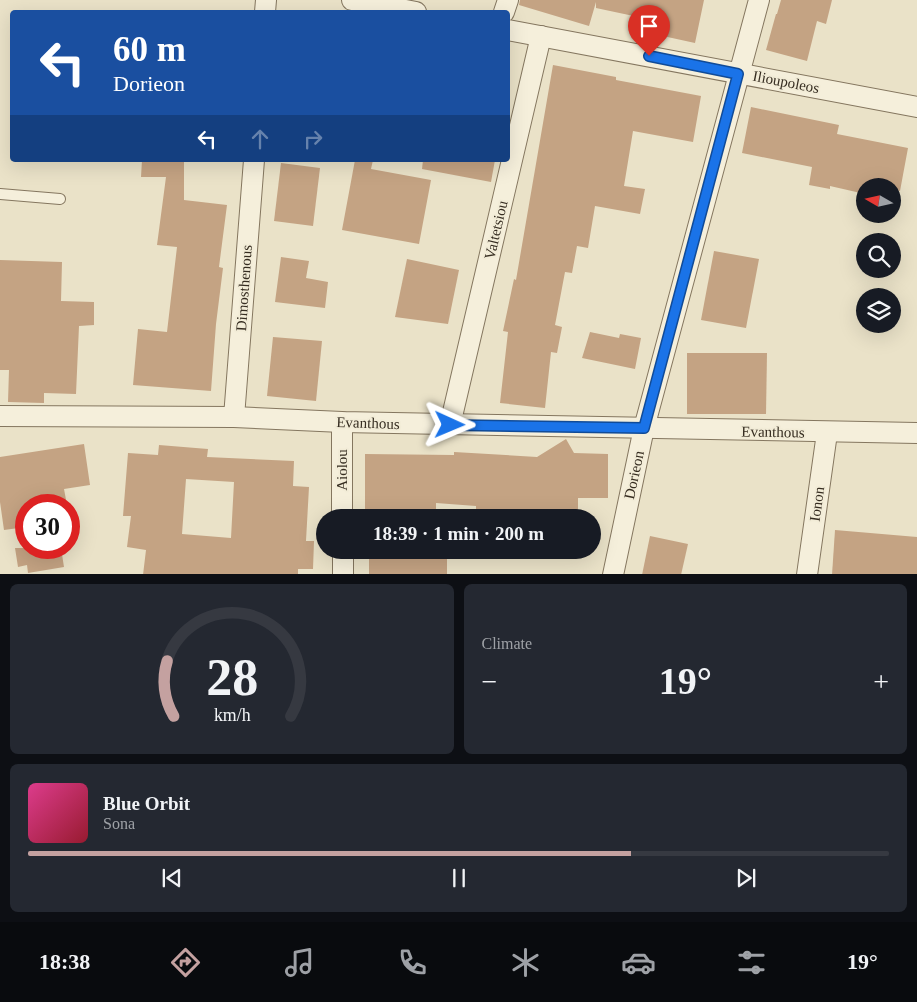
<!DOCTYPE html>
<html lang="en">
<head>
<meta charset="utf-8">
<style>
  :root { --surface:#171b24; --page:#242831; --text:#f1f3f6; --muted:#9ea1a6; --line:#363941; --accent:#c4a1a0 }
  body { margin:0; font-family:"Times New Roman",serif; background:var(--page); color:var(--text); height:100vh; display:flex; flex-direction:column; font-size:19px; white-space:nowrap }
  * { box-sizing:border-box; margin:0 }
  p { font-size:16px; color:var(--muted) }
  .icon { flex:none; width:28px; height:28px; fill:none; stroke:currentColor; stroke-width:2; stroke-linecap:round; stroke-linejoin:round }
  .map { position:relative; height:574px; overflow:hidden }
  .side { display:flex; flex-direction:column; gap:10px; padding:10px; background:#0d0f14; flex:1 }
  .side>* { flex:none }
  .guide { position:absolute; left:10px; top:10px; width:500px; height:152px; border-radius:5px; box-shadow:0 5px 20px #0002; background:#1a4fa0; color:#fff; overflow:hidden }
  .needle { width:32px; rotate:279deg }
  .fabs { position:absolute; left:856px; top:178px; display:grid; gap:10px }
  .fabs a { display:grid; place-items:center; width:45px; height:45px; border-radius:50%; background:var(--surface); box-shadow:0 5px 20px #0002; font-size:25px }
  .speed { position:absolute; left:15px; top:494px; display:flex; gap:10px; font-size:25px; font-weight:700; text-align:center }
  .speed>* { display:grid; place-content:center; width:65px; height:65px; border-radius:50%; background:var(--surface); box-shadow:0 5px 20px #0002; line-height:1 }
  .speed .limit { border:8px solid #d22; background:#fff; color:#111 }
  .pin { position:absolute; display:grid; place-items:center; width:42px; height:42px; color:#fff; margin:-51px -21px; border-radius:50% 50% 50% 0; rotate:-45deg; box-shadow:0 0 5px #0007 }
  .pin .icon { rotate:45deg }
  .me { position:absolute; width:55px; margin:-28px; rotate:91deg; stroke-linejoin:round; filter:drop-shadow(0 0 4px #0008) }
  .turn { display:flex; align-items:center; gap:18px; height:105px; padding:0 20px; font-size:22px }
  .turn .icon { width:65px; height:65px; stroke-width:2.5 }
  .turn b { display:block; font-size:35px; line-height:42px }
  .lanes { display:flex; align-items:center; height:48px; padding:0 20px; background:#0003; justify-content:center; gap:25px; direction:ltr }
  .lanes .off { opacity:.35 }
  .big { font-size:38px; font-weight:700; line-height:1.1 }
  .side .widget { flex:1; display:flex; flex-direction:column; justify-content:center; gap:8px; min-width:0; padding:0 18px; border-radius:8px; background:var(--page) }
  .side .dial { align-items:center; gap:0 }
  .dial svg { height:130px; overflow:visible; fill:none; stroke:var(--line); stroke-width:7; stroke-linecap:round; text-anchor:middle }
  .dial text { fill:var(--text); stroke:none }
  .song { display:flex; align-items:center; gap:15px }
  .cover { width:60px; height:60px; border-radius:8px; background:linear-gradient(135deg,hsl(330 70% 55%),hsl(350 70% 35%)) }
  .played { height:5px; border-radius:2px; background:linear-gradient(90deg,var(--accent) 70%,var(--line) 70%) }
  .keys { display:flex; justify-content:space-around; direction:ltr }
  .heat { display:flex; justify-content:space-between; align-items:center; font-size:28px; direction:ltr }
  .side .tiles { flex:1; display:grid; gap:10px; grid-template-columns:1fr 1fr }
  .widget:last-child { grid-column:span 2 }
  .trip { position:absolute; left:316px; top:509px; width:285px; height:50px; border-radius:25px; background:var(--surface); box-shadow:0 5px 20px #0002; font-weight:700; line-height:50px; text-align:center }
  .tab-bar { display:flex; height:80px; justify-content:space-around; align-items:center; background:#090b0e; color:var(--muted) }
  .tab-bar .icon { width:35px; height:35px }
  .tab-bar .on { color:var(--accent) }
  .tab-bar b { font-size:22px; color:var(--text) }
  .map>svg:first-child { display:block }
  .building { fill:#c4a383; fill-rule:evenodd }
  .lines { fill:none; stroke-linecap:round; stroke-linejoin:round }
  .lane-casing { stroke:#84765f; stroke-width:12 }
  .street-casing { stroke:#84765f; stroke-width:22 }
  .lane { stroke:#f5efdb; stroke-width:10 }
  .street { stroke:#f5efdb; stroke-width:20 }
  .route-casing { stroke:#114b97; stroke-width:12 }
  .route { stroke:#1a73e8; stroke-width:9 }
  .labels { text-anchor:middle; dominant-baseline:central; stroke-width:4; stroke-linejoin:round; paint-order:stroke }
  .street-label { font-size:15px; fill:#362d21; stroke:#f2ecd7 }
</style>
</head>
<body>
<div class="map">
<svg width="917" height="575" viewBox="0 0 917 575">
  <rect width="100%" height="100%" fill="#eae2c8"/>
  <!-- building -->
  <g class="building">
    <polygon points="520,0 704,0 695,43 640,31 643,18 596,8 596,2 589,26 519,5"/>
    <polygon points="781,0 832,0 826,24 817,21 807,61 766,50 776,14 777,14"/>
    <polygon points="553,65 616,77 616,80 701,96 693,142 633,131 624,186 645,189 640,214 595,206 588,248 577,246 572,273 565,272 555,325 562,327 557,353 551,352 545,408 500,403 508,332 503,331 514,279 516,280"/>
    <polygon points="751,107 839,125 837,134 908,148 900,191 892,189 892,186 879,186 865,183 865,194 830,186 830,189 809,185 812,167 742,153"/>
    <polygon points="142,160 184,160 184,200 227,205 219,267 223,268 216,324 211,391 133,385 138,329 167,332 177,247 157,245 166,177 141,177"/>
    <polygon points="355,160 373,160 371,169 431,180 419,244 342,230"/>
    <polygon points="423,160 495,160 491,182 422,169"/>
    <polygon points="281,163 320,168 313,226 274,221"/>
    <polygon points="714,251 759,259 746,328 701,320"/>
    <polygon points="281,257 309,261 306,278 328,282 325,308 275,302"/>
    <polygon points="407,259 459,270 448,324 395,317"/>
    <polygon points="0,260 62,262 61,301 94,302 94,325 79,326 76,394 44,393 44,403 8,402 9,370 0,370"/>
    <polygon points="590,332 619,338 620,334 641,338 635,369 582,358"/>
    <polygon points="273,337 322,341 316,401 267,396"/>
    <polygon points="687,353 767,353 766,414 687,414"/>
    <polygon points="566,439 574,453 608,454 608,498 578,498 578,518 476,518 476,506 436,503 436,518 365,518 365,454 454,455 454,452 537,457"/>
    <polygon points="84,444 90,485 64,489 67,505 26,505 26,527 4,530 0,502 0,457"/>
    <path d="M159 445 208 449 207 457 294 461 293 486 309 487 306 541H314L313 569H298V575H143L146 550 127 547 131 516H123L128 453 158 455ZM186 479 234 482 231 538 182 534Z"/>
    <polygon points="835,530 917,537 917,575 832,575"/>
    <polygon points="650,536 688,544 681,575 642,575"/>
    <polygon points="15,548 61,548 64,567 28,573 27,565 18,567"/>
    <rect x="369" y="550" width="78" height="25"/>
  </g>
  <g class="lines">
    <defs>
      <polyline id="lane" points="0,194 60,199"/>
      <g id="street">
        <polyline points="352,0 416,12"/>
        <polyline points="265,12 266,0"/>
        <polyline points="504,12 508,0"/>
        <polyline points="508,30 917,107"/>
        <polyline points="0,416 234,417 342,422 917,433"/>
        <polyline points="234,417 254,160"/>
        <polyline points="342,422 342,518"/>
        <polyline points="450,425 541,36"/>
        <polyline points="343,550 343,575"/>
        <polyline points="613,575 644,428 759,0"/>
        <polyline points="807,575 827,433"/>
      </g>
    </defs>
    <!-- lane casing -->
    <use href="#lane" class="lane-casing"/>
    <!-- street casing -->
    <use href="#street" class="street-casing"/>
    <!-- lane -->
    <use href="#lane" class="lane"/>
    <!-- street -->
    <use href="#street" class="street"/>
  </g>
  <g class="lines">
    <defs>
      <polyline id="route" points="450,425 644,428 738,74 649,56"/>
    </defs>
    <!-- route casing -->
    <use href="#route" class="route-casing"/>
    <!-- route -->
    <use href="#route" class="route"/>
  </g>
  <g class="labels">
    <!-- street labels -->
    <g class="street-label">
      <text transform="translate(786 82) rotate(11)">Ilioupoleos</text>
      <text transform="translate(496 230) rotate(-77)">Valtetsiou</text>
      <text transform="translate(244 288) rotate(-86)">Dimosthenous</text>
      <text transform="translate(368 423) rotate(2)">Evanthous</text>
      <text transform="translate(773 432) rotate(1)">Evanthous</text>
      <text transform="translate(342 470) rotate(-90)">Aiolou</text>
      <text transform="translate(634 475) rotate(-78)">Dorieon</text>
      <text transform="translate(817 504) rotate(-82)">Ionon</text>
    </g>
  </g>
</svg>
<div class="fabs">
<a><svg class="needle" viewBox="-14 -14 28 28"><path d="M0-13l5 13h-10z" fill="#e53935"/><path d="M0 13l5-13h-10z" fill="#9ea1a6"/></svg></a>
<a><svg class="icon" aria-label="search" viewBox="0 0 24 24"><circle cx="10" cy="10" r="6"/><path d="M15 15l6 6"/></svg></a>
<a><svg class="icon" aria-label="layers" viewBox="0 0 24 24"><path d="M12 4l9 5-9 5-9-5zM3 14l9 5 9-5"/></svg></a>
</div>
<div class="speed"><div class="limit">30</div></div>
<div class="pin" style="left:649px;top:56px;background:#d93025"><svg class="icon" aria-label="arrive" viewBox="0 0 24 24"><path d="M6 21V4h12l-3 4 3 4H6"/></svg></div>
<svg class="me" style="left:450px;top:425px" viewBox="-20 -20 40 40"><path d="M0-17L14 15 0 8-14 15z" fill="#1a73e8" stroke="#fff" stroke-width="4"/></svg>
<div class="trip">18:39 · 1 min · 200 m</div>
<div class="guide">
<div class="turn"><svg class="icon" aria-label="left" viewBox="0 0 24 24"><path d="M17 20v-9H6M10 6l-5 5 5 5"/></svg><div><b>60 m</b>Dorieon</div></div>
<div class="lanes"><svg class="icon" aria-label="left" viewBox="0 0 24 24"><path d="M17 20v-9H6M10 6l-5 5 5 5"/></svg><svg class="icon off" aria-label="ahead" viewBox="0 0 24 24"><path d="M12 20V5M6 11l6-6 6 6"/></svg><svg class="icon off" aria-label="right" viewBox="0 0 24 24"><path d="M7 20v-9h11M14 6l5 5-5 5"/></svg></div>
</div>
</div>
<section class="side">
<div class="tiles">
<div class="widget dial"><svg viewBox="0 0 100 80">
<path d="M14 69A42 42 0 1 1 86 69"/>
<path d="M14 69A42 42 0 0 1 10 35" stroke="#c4a1a0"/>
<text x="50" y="56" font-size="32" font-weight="700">28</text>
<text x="50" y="72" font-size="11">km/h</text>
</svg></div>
<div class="widget"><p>Climate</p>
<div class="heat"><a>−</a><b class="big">19°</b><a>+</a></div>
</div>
<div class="widget">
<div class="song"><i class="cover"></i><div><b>Blue Orbit</b><p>Sona</p></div></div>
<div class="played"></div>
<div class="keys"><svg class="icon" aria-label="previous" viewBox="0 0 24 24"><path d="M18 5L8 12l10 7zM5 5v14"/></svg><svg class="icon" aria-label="pause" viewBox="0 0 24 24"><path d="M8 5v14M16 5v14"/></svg><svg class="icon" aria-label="next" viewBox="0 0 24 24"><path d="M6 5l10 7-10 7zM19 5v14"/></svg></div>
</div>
</div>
</section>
<nav class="tab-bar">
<b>18:38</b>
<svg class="icon on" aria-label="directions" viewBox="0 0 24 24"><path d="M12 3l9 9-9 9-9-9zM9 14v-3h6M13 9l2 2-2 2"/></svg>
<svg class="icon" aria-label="music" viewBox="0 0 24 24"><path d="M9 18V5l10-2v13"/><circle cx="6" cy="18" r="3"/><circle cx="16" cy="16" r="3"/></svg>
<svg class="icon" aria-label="phone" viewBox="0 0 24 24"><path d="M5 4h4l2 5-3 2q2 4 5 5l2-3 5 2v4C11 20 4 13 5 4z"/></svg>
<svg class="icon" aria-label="climate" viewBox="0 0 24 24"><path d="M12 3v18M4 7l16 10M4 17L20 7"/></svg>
<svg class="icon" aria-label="car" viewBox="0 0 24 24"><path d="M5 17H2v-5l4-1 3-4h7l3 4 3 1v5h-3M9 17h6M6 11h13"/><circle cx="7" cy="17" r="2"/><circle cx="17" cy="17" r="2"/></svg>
<svg class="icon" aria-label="filters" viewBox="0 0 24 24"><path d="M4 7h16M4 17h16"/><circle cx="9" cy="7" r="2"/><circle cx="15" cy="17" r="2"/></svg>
<b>19°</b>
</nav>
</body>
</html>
